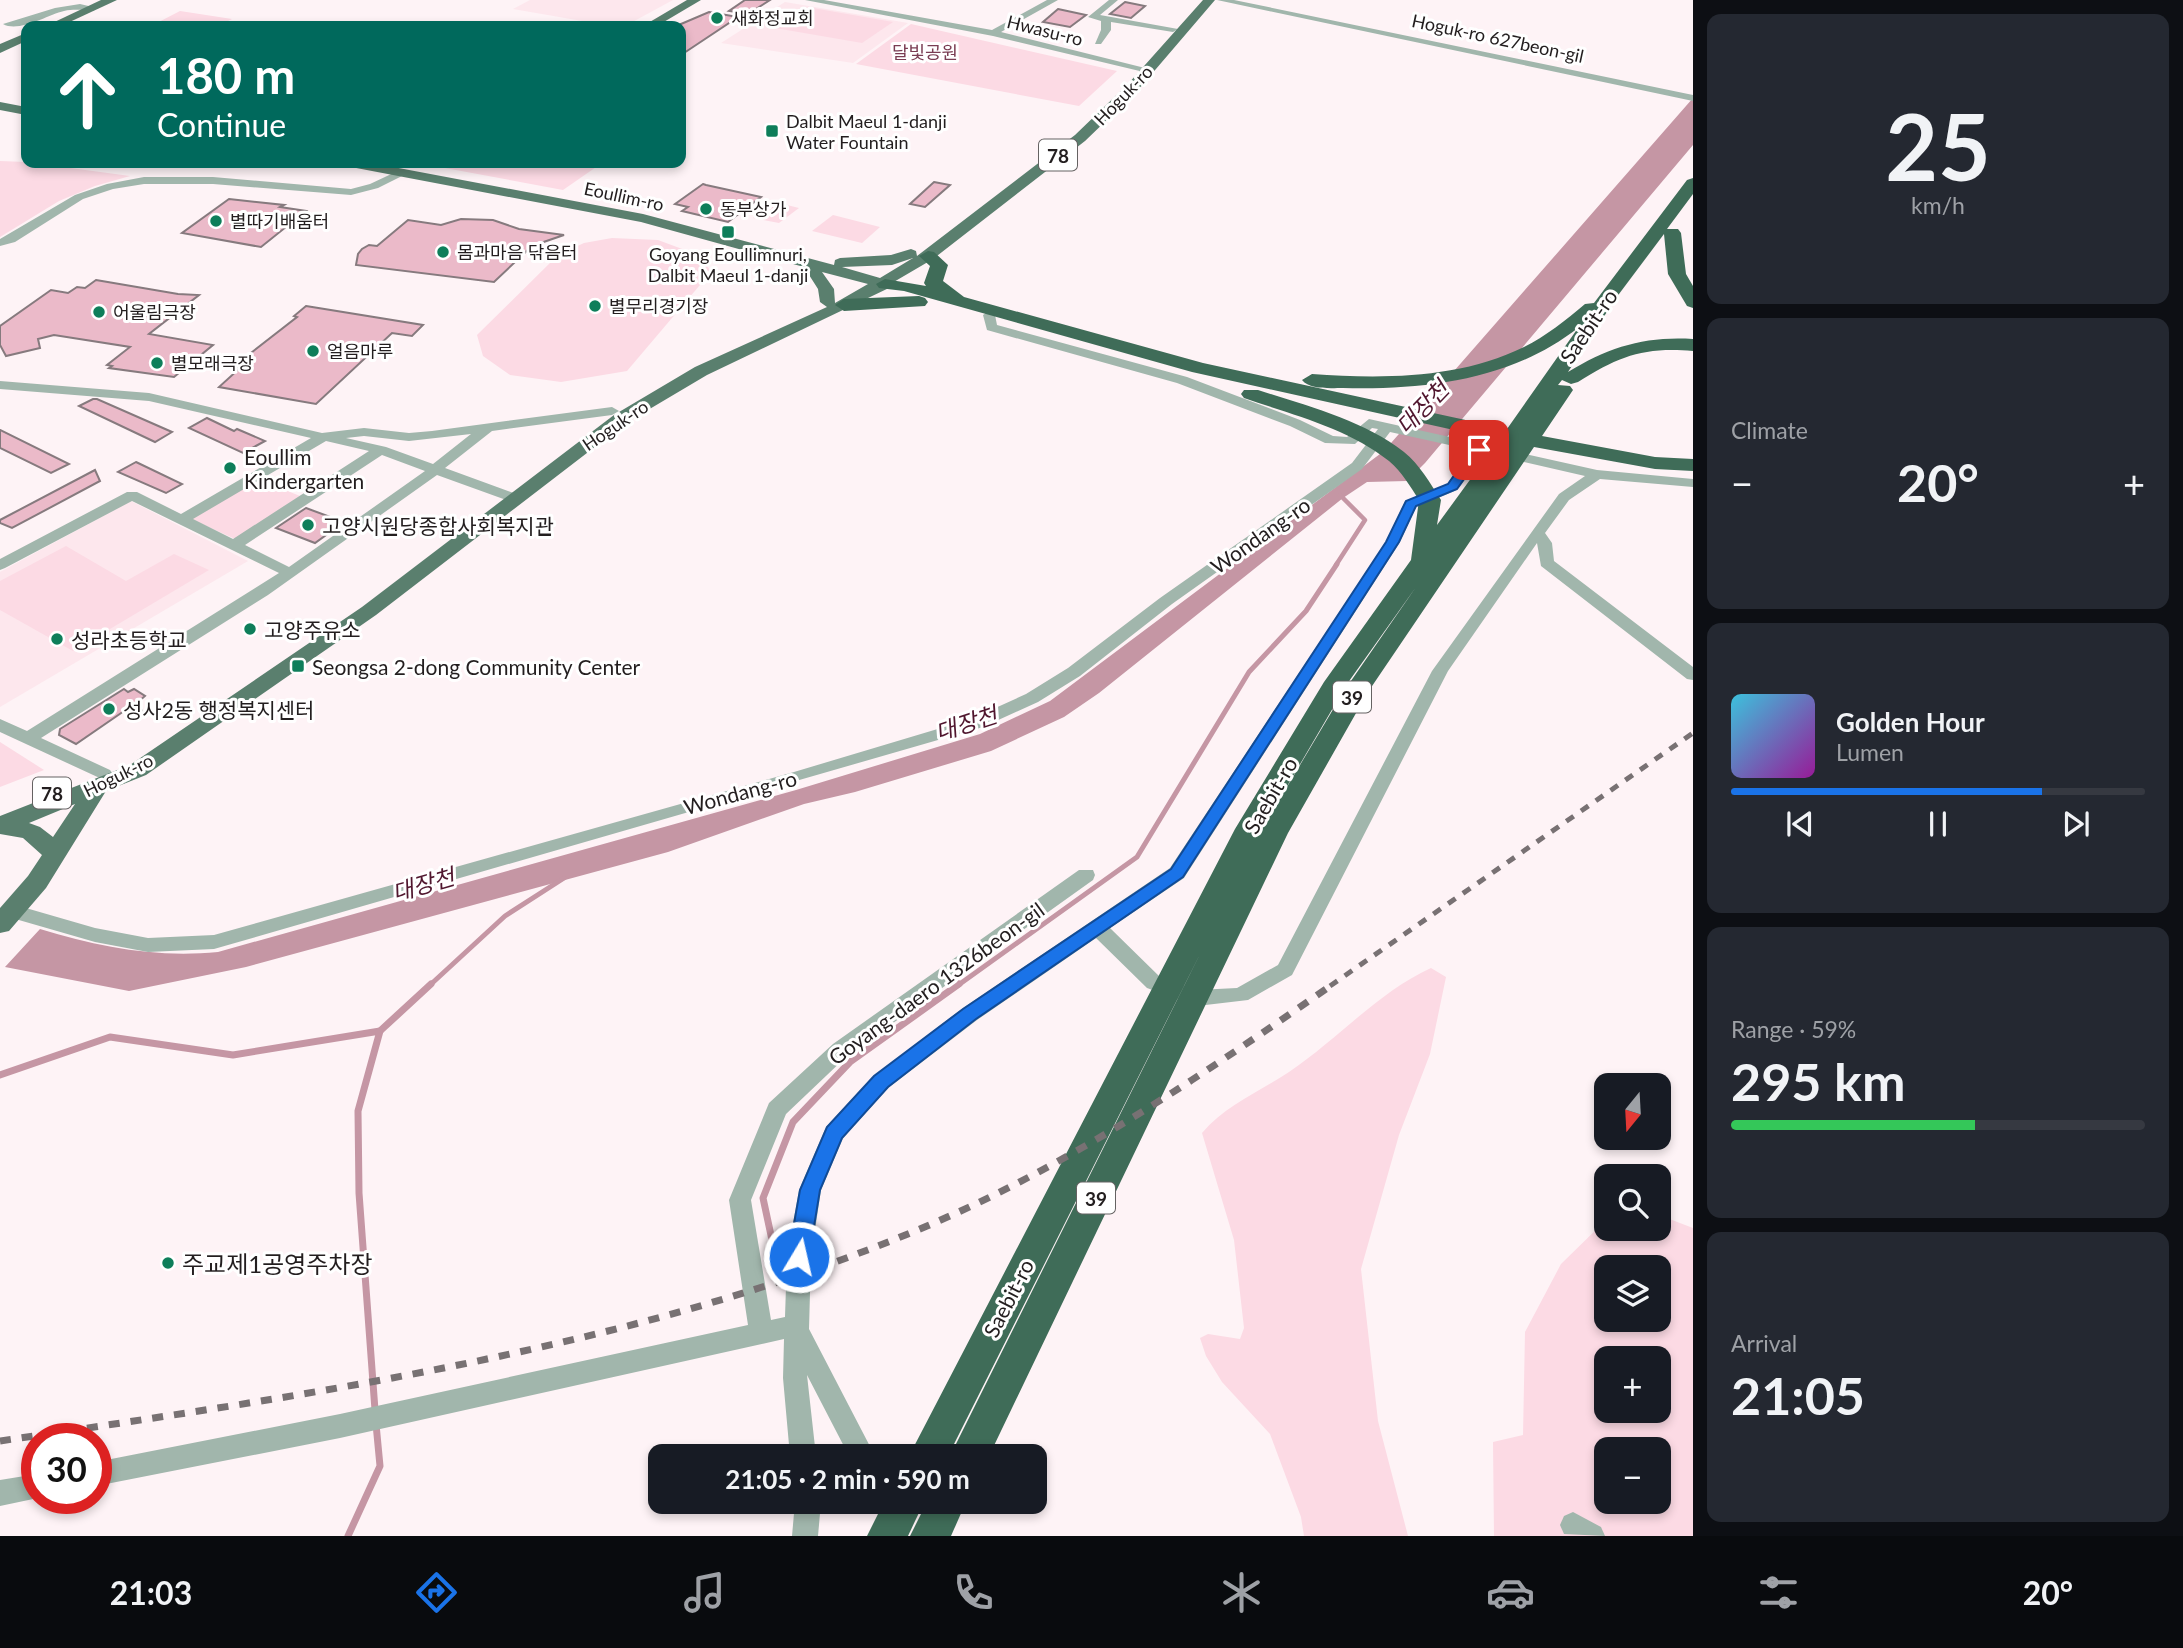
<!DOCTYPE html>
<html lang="en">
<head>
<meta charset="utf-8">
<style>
  :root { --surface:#171b24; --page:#242831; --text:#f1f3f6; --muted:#9ea1a6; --line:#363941; --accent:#1a73e8 }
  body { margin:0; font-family:Lato,"Noto Sans KR",sans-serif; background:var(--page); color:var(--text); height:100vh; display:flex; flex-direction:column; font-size:26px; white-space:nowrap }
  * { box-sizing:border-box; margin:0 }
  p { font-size:23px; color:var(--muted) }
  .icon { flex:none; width:38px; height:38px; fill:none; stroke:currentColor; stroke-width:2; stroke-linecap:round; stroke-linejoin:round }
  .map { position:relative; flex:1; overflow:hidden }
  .panel { display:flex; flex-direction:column; gap:14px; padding:14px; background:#0d0f14; width:490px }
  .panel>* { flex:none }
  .banner { position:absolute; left:21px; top:21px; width:665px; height:147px; border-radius:14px; box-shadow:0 4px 10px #0003; background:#00695c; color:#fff; overflow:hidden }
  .needle { width:46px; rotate:198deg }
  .buttons { position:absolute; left:1594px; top:1073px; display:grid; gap:14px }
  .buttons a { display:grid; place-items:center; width:77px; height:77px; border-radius:14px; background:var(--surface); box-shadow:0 4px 10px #0003; font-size:35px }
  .speed { position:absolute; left:21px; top:1423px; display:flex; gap:14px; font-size:35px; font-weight:700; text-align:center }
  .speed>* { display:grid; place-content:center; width:91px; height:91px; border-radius:50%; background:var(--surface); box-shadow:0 4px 10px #0003; line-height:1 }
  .speed .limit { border:10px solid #d22; background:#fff; color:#111 }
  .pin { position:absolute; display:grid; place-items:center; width:60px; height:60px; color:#fff; margin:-30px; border-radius:14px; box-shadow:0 4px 10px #0006 }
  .me { position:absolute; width:77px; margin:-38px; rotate:9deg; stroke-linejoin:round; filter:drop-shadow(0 0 5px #0008) }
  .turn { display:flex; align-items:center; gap:24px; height:147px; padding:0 21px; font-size:32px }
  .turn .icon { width:91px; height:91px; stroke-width:2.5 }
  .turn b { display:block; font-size:49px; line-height:60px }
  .big { font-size:52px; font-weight:700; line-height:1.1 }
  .panel .widget { flex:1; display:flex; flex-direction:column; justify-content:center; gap:10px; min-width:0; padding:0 24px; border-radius:14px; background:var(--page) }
  .panel .dial { align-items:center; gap:0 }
  .dial b { font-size:91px; line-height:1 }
  .song { display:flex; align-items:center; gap:21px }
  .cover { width:84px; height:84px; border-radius:10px; background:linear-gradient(135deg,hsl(190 70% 55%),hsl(300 70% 35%)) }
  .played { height:7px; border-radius:4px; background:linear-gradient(90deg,var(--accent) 75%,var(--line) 75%) }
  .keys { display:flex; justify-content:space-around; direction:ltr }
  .heat { display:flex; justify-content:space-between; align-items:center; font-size:38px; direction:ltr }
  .charge { height:10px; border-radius:5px; background:linear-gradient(90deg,#34c759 59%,var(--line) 0) }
  .trip { position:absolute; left:648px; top:1444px; width:399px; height:70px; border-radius:14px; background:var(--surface); box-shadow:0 4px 10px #0003; font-weight:700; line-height:70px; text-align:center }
  .tabs { display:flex; height:112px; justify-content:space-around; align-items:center; background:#090b0e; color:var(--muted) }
  .tabs .icon { width:49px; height:49px }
  .tabs .on { color:var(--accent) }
  .tabs b { font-size:32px; color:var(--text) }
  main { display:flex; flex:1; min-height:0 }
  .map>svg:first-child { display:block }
  .built { fill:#fde7ed }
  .green { fill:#fcdae4; fill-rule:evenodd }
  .water { fill:#c596a4 }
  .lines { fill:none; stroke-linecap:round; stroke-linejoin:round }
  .stream-far2 { stroke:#c596a4; stroke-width:4.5 }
  .stream-far1 { stroke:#c596a4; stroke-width:5 }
  .stream { stroke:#c596a4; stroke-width:7 }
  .building { fill:#ebbac9; stroke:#867a7e; stroke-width:2 }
  .minor { fill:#a1b6ac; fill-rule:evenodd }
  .major { fill:#5a7f6e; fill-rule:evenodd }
  .highway { fill:#3f6c58; fill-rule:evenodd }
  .rail-far1 { stroke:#787173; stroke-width:5; stroke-dasharray:9 9; stroke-linecap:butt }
  .rail { stroke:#787173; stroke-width:7; stroke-dasharray:11 11; stroke-linecap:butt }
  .route { fill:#1a73e8; stroke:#114b97; stroke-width:2 }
  .poi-dot { fill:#0e7e5a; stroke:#fff; stroke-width:2.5 }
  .labels { text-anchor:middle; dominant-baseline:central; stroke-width:6; stroke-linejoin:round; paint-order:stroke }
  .far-poi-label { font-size:18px; fill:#231e1f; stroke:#fff; text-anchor:start }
  .far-street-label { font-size:18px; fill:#231e1f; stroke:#fff }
  .far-park-label { font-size:18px; fill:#7a3d53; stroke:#fff }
  .shield { fill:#fff; stroke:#656262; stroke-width:2 }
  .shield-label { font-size:19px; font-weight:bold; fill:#231e1f }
  .street-label { font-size:21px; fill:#231e1f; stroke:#fff }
  .poi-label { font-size:21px; fill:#231e1f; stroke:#fff; text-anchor:start }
  .water-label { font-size:23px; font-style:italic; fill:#50162e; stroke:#fff }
  .near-poi-label { font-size:24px; fill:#231e1f; stroke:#fff; text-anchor:start }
</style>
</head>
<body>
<main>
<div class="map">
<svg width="1693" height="1536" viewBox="0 0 1693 1536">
  <rect width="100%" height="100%" fill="#fef3f6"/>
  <!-- built -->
  <g class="built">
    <polygon points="530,0 673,0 625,26 611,26 513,9"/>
    <polygon points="785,2 908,23 853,63 721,43"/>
    <polygon points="131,501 248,561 0,707 0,572"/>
  </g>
  <!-- green -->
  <g class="green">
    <polygon points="807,7 893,22 862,43 775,28"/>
    <polygon points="180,11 232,19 218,26 151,26"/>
    <polygon points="911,24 1117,71 1079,106 856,64"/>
    <polygon points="0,161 26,162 130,176 95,186 59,201 0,237"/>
    <polygon points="453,163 602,163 563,190 445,168"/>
    <polygon points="775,202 799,208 779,223 753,218"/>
    <polygon points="833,215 880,227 862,243 812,231"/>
    <polygon points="612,238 658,240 701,256 711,272 627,371 561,382 510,375 483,356 477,335 558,255 584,243"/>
    <polygon points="258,479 300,496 235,539 191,519"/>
    <polygon points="66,546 126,581 174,554 209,570 73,651 0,610 0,581"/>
    <polygon points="0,742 44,770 0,787"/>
    <path d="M1431 968 1446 977 1430 1054 1399 1135 1361 1269 1378 1421 1408 1536H1304L1301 1517 1270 1434 1222 1382 1206 1356 1200 1338 1208 1334 1240 1339 1244 1328 1234 1240 1202 1133C1226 1105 1259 1092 1289 1072 1338 1039 1377 993 1431 968Z"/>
    <path d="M1659 1215 1693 1228V1536H1494L1493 1442 1523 1435 1525 1332 1561 1264 1606 1220V1228H1659ZM1606 1267H1659V1320H1606ZM1606 1358H1659V1410H1606ZM1606 1449H1659V1502H1606Z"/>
  </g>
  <!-- water -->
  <path class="water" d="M1693 98V145L1425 463 1407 481 1367 482 1343 498 1099 693 1064 717 991 751 855 792 804 804 668 852 246 967 129 991 5 967 40 929C99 947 155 958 218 952L796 790 980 734 1050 701 1384 451Z"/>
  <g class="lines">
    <!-- stream-far2 -->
    <polyline class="stream-far2" points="1336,565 1365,520 1340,495"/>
    <!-- stream-far1 -->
    <g class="stream-far1">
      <polyline points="429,986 505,916 564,878"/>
      <polyline points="957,986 1137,857 1249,672 1306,611 1337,564"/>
    </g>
    <!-- stream -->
    <g class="stream">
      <polyline points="0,1075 110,1037 233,1055 380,1031"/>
      <polyline points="775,1254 763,1198 793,1122 850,1062 959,984"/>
      <polyline points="375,1410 359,1193 358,1111 380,1031 431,984"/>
      <polyline points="348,1536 380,1466 376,1424"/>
    </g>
  </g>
  <!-- building -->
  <g class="building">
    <polygon points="745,0 770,0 748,14 729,11"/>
    <polygon points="1125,2 1145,6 1131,18 1110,14"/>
    <polygon points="1058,9 1086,15 1070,27 1043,22"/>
    <polygon points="709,12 738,17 681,55 681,24"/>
    <polygon points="934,182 950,185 925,207 910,204"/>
    <polygon points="703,184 706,185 761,197 728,222 682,211 688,207 675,204"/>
    <polygon points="229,199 284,205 280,207 306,211 261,247 182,233"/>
    <polygon points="461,219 493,220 519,229 564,235 532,246 494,282 356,265 358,254 362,249 369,245 377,246 408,220 441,225"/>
    <polygon points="96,280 178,294 199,295 149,334 213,345 174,377 109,368 112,366 107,365 130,347 54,335 38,339 40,348 6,356 0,345 0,326 51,290 68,293 77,287 85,288"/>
    <polygon points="306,306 423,325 412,336 392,333 316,404 219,387 240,368 233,367 297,317 294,316"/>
    <polygon points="93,399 97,399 172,432 155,442 79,406"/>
    <polygon points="207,418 234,431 237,429 265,441 243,453 189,428"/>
    <polygon points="0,430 69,464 51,473 0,448"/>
    <polygon points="136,462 182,484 166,493 118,472"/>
    <polygon points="95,470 100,481 12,528 0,523 0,520"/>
    <polygon points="306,508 344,522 315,543 276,528"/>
    <polygon points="124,689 128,692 134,689 145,696 137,703 143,712 127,709 76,744 59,735 60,729"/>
  </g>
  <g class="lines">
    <!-- minor -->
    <g class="minor">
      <polygon points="805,0 824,0 992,30 1047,0 1058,0 1001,32 1153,70 1148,73 993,36"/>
      <polygon points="1109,0 1118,0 1100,15 1178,29 1173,32 1111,22 1111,30 1101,44 1095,44 1101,30 1101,21 1088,17"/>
      <polygon points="1217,0 1234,0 1693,95 1693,101"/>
      <path d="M80 4 97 8 93 11C83 10 74 9 64 11 47 15 19 33 3 24L55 8Z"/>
      <polygon points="402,169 406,170 406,174 378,188 351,195 213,184 144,184 113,189 83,199 15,242 0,246 0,239 75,195 107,184 144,177 213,177 351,189 370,184"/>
      <path d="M989 311 995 315 997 325 1187 377 1300 420 1333 436 1347 437 1369 419 1597 470 1693 479V487L1600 479 1569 500 1545 533 1552 543 1554 561 1693 667V680L1687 679 1541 566 1537 543 1448 671 1292 975 1248 1000 1197 1006 1147 988 1096 938 977 1020 888 1088 843 1138 821 1190 811 1257 809 1329 875 1456H849L807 1375 816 1456H790L783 1378 784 1339 340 1438 96 1486V1462L340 1414 748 1325 729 1200 769 1103 833 1044 1079 870H1093L1095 875 1093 880 847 1056 786 1114 751 1200 771 1320 785 1317 787 1257 799 1190 826 1127 874 1076 963 1008 1170 868 1386 542 1405 501 1447 484 1472 450 1390 432 1362 469 1172 604 1080 676 1038 702 983 727 214 949 148 952 95 942 5 916 2 911 5 906 12 904 95 928 148 938 214 935 794 772 971 719 1026 694 1068 668 1160 598 1352 463 1378 429 1372 428 1355 444 1325 443 1290 426 1177 383 987 330 983 315ZM1484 453 1585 476 1559 494 1432 671 1278 965 1237 988 1197 990 1161 978 1110 928 1184 878 1400 542 1416 507 1457 490Z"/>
      <path d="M0 381 149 393 322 433 364 428 409 433 432 431 612 407 619 411 612 415 492 431 445 468 519 495 521 498 519 501H509L437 475 268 595 41 738 110 770 113 774 110 778 104 780 0 732V719L27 731 279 573 132 501 5 568 0 570V559L127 492H137L181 514 311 438 149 401 0 389ZM471 434 433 464 386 447 346 438 364 436 409 441ZM326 441 369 451 233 539 193 519ZM382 455 425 471 289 567 245 545Z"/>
      <polygon points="37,1474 38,1498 0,1506 0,1480"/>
      <polygon points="795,1502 821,1502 818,1536 792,1536"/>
      <polygon points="1573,1512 1601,1527 1605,1536 1564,1534 1560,1525 1564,1516"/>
    </g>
    <!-- major -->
    <g class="major">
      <polygon points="101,0 117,0 61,26 46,26"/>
      <polygon points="687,0 701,0 657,26 643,26"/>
      <path d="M1203 0H1215L1138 90 1085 141 933 259 892 283 891 287 707 375 626 423 376 615 146 775 106 791 46 888 9 931 0 933V908L28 876 42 855 23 838 0 834V816L130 765 362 607 614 415 695 367 827 307 820 302 818 289 804 267 641 222 351 167 344 163H372L643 214 834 265 835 260 840 258 891 255 911 249 916 251 917 256 1075 135 1128 84ZM913 258 880 278 842 267 892 265ZM822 272 868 284 835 303 834 289ZM75 804 53 837 40 827 29 823Z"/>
      <polygon points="26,33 26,41 0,53 0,44"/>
      <polygon points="0,102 26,107 26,115 0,110"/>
    </g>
    <!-- highway -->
    <g class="highway">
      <path d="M1693 178V194L1667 229H1678L1681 233 1686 274 1693 286V308L1687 306 1668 274 1664 234 1616 298 1568 372C1609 347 1645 336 1693 339V351C1643 347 1620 356 1578 382L1571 384 1562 380 1558 385 1570 386 1573 390 1542 436 1655 457 1693 459V471L1655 469 1534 447 1368 692 1288 833 989 1456H950L1199 956 948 1456H909L1235 829 1324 682 1411 560 1419 500C1410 486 1402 472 1389 461 1348 428 1293 415 1244 398L1241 394 1244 390H1258C1307 406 1363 420 1404 452 1420 465 1430 483 1441 500L1437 525 1499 440 1192 372 904 291 879 288 876 284 885 279 926 286 924 283 930 266 919 256 928 251 934 252 948 265 943 281 964 297 1203 363 1507 429 1578 328C1511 380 1426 390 1343 388 1331 388 1310 390 1302 380L1312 374C1382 379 1459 379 1524 347 1546 336 1566 320 1585 304L1594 303 1687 180ZM1416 587 1344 691 1262 829 1347 684Z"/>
      <polygon points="919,296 925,298 928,302 925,306 844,311 835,305 844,299"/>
      <polygon points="884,1502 924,1502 908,1536 867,1536"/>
      <polygon points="927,1502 966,1502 951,1536 910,1536"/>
    </g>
    <!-- rail-far1 -->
    <polyline class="rail-far1" points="1330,986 1693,733"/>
    <!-- rail -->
    <path class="rail" d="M0 1441C310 1395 637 1349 927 1226 1072 1164 1204 1074 1333 984"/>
  </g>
  <!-- route -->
  <polygon class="route" points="1479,446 1485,450 1457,489 1416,506 1399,542 1183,877 976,1019 888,1087 842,1138 820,1190 809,1257 806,1264 799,1267 791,1264 788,1257 800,1190 827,1127 874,1076 963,1009 1171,869 1386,542 1406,501 1448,484 1474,447"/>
  <!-- markers -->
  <g class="poi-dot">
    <circle cx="717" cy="18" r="7"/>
    <rect x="765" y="124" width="14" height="14" rx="3.5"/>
    <circle cx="706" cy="209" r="7"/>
    <circle cx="216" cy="221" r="7"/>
    <rect x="721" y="225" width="14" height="14" rx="3.5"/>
    <circle cx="443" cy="252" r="7"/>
    <circle cx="595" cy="306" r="7"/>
    <circle cx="99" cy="312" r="7"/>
    <circle cx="313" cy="351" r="7"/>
    <circle cx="157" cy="363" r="7"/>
    <circle cx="230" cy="468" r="7"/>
    <circle cx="308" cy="525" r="7"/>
    <circle cx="250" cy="629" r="7"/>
    <circle cx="57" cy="639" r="7"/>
    <rect x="291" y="659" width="14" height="14" rx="3.5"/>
    <circle cx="109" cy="709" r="7"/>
    <circle cx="168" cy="1263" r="7"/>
  </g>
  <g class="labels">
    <!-- far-poi labels -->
    <g class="far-poi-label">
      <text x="731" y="18">새화정교회</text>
      <text x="786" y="121">Dalbit Maeul 1-danji<tspan x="786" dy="21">Water Fountain</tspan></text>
      <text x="720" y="209">동부상가</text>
      <text x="230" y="221">별따기배움터</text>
      <text x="457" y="252">몸과마음 닦음터</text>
      <text x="728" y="254" text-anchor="middle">Goyang Eoullimnuri,<tspan x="728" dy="21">Dalbit Maeul 1-danji</tspan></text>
      <text x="609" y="306">별무리경기장</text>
      <text x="113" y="312">어울림극장</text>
      <text x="327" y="351">얼음마루</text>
      <text x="171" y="363">별모래극장</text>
    </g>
    <!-- far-street labels -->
    <g class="far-street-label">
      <text transform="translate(1045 30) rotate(14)">Hwasu-ro</text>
      <text transform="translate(1498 38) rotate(12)">Hoguk-ro 627beon-gil</text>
      <text transform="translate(1123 95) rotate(-46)">Hoguk-ro</text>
      <text transform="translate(624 196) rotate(12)">Eoullim-ro</text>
      <text transform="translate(615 425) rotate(-34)">Hoguk-ro</text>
      <text transform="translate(118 775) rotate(-26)">Hoguk-ro</text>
    </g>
    <!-- far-park labels -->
    <g class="far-park-label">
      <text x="925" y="52">달빛공원</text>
    </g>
    <!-- shield labels -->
    <g class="shield">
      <rect x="1039" y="139.5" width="38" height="31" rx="5"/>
      <rect x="1333" y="681.5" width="38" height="31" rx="5"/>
      <rect x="33" y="777.5" width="38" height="31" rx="5"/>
      <rect x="1077" y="1182.5" width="38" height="31" rx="5"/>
    </g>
    <g class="shield-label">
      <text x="1058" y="155">78</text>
      <text x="1352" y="697">39</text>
      <text x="52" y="793">78</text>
      <text x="1096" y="1198">39</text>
    </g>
    <!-- street labels -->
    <g class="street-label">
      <text transform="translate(1588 326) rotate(-56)">Saebit-ro</text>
      <text transform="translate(1260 535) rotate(-35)">Wondang-ro</text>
      <text transform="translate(740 792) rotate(-15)">Wondang-ro</text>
      <text transform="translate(1270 795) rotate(-60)">Saebit-ro</text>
      <text transform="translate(936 983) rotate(-36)">Goyang-daero 1326beon-gil</text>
      <text transform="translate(1008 1298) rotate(-63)">Saebit-ro</text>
    </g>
    <!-- poi labels -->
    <g class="poi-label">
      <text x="244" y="456">Eoullim<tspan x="244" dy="24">Kindergarten</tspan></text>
      <text x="322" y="525">고양시원당종합사회복지관</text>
      <text x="264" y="629">고양주유소</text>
      <text x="71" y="639">성라초등학교</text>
      <text x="312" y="666">Seongsa 2-dong Community Center</text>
      <text x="123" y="709">성사2동 행정복지센터</text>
    </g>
    <!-- water labels -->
    <g class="water-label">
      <text transform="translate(1422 407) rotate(-46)">대장천</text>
      <text transform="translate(966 723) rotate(-18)">대장천</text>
      <text transform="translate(423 884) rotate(-16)">대장천</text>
    </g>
    <!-- near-poi labels -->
    <g class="near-poi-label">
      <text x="182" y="1263">주교제1공영주차장</text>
    </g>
  </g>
</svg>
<div class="buttons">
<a><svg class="needle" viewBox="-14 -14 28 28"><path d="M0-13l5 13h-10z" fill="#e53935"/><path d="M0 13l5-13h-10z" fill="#9ea1a6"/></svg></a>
<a><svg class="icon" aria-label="search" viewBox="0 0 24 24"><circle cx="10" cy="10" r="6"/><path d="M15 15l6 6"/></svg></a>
<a><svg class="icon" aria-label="layers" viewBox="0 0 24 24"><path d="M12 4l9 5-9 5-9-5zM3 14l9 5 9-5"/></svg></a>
<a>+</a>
<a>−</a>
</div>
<div class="speed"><div class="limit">30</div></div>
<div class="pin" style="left:1479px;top:450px;background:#d93025"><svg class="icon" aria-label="arrive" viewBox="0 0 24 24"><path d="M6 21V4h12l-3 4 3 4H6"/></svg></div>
<svg class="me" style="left:799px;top:1257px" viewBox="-20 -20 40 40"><circle r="17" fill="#1a73e8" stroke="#fff" stroke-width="3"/><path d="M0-11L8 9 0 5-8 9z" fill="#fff"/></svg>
<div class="trip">21:05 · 2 min · 590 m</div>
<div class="banner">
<div class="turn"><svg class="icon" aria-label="ahead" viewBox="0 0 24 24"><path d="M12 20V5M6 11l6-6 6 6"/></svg><div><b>180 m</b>Continue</div></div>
</div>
</div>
<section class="panel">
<div class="widget dial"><b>25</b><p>km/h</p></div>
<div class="widget"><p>Climate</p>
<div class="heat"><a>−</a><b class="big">20°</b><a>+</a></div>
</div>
<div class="widget">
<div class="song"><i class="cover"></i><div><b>Golden Hour</b><p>Lumen</p></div></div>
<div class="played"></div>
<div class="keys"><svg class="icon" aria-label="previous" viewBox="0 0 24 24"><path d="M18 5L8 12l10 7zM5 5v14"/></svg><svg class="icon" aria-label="pause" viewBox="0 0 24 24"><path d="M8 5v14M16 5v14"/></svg><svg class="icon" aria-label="next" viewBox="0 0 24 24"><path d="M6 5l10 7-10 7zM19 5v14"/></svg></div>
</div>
<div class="widget"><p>Range · 59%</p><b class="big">295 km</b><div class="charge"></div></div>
<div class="widget"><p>Arrival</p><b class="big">21:05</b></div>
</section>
</main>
<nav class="tabs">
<b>21:03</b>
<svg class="icon on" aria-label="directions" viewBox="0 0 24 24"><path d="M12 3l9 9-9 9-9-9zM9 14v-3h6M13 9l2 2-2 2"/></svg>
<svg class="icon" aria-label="music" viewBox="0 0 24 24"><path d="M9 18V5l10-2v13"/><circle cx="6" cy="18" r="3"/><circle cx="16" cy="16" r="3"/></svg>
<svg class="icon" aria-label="phone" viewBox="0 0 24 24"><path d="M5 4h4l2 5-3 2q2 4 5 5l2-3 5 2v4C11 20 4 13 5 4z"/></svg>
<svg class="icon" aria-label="climate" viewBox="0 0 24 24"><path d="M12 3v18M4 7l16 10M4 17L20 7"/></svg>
<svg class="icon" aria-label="car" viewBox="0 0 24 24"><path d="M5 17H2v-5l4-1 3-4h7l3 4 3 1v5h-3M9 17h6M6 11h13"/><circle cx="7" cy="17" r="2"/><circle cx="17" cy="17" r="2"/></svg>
<svg class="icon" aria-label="filters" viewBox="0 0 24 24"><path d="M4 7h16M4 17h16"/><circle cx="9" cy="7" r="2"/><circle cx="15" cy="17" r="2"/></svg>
<b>20°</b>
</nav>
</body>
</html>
